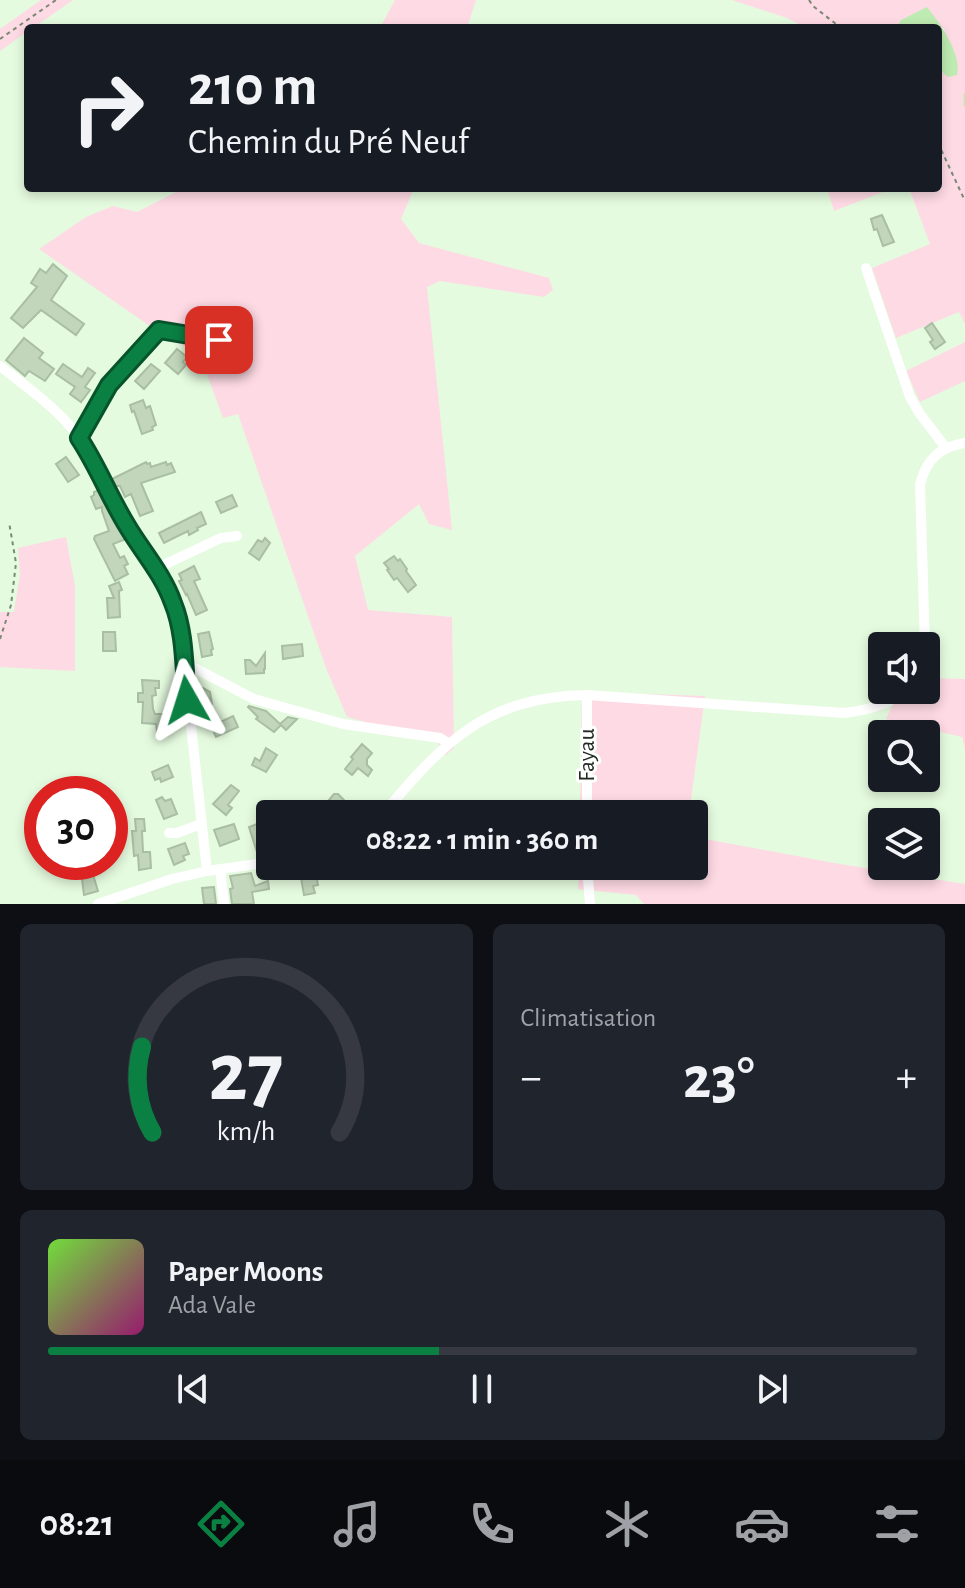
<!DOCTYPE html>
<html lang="fr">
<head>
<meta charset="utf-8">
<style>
  :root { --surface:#171b24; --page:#20242c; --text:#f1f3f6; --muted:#9ea1a6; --line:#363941; --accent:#0b8043 }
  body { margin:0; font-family:"Alegreya Sans",sans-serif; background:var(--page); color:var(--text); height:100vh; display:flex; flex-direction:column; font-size:30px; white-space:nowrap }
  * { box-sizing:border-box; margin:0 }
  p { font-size:26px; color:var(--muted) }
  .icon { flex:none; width:44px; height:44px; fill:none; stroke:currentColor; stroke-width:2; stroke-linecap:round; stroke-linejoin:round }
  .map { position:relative; height:904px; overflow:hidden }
  .details { display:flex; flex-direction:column; gap:20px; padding:20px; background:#0d0f14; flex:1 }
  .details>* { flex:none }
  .top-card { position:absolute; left:24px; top:24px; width:918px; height:168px; border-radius:8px; box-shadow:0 4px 12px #0003; background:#171b24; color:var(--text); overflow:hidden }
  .fabs { position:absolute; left:868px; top:632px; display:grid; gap:16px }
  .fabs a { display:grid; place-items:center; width:72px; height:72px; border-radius:8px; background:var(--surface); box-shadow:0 4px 12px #0003; font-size:40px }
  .speed { position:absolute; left:24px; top:776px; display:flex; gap:16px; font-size:40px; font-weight:700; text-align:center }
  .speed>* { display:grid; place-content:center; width:104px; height:104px; border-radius:50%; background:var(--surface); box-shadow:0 4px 12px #0003; line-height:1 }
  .speed .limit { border:12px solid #d22; background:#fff; color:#111 }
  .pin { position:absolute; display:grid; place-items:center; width:68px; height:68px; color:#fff; margin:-34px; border-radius:16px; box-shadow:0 4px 12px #0006 }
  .me { position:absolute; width:88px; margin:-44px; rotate:354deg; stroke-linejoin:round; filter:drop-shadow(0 0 6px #0008) }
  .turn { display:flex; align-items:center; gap:28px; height:168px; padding:0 32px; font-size:36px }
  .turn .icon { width:104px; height:104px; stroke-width:2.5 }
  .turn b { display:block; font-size:56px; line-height:68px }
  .big { font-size:60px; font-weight:700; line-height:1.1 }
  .details .card { flex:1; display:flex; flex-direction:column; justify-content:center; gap:12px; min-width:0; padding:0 28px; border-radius:12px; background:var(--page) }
  .details .dial { align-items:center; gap:0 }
  .dial svg { height:208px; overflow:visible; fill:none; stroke:var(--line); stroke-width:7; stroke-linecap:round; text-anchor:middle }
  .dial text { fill:var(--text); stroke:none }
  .song { display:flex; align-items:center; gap:24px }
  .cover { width:96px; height:96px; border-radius:12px; background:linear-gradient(135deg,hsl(100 70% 55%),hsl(320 70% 35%)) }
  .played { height:8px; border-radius:4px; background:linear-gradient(90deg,var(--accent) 45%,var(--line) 45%) }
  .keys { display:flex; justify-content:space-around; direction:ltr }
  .heat { display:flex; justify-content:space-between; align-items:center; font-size:44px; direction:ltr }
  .details .tiles { flex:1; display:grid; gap:20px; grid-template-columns:1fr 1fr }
  .card:last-child { grid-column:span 2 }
  .trip { position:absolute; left:256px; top:800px; width:452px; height:80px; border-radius:8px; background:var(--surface); box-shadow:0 4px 12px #0003; font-weight:700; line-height:80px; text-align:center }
  .tabs { display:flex; height:128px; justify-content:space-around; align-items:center; background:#090b0e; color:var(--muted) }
  .tabs .icon { width:56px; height:56px }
  .tabs .current { color:var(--accent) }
  .tabs b { font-size:36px; color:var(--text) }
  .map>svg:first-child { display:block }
  .green { fill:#fedae4 }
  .water { fill:#beebb1 }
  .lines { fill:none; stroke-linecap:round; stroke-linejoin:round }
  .stream { stroke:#beebb1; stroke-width:3 }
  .building { fill:#c1d6bb; stroke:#a9bea3; stroke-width:2 }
  .path { stroke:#7b8977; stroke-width:2; stroke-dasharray:4 4; stroke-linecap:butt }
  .minor { stroke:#fff; stroke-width:10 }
  .route-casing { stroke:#07532c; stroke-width:20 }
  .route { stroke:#0b8043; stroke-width:14 }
  .labels { text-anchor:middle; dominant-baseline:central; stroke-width:6; stroke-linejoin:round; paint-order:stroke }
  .street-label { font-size:24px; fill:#232b21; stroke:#fff }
</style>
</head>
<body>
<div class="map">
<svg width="965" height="904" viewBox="0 0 965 904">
  <rect width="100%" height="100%" fill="#e5fbdf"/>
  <!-- green -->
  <g class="green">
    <polygon points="41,0 73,0 33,28 28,28 28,31 0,51 0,29"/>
    <polygon points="395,0 476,0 467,28 380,28"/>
    <polygon points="732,0 965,0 965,324 959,312 896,338 872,268 930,244 909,188 938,188 938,68 948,76 957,75 944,28 901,20 896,28 806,28 787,18"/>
    <polygon points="184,188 414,188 401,219 419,243 549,278 553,290 544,297 440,281 427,287 452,530 429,524 419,504 355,556 368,610 452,617 454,748 446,755 437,742 347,717 326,668 238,414 223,418 199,353 167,338 39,249 86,217 113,206 137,212"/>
    <polygon points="827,188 893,188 834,211"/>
    <polygon points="965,342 965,381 920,402 906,371"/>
    <polygon points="66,537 75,586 75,671 0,667 0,612 14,612 20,574 18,548"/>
    <path d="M926 678 965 679V749L962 737 886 719C898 694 898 690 926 690Z"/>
    <polygon points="582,692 705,696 689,814 580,814"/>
    <polygon points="694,831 700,838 834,863 965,884 965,904 644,904 636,895 578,889 579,866 694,866"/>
  </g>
  <!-- water -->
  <path class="water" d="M927 7C940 23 962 54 957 75L948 77 938 68V28H896L901 20Z"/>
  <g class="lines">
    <!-- stream -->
    <polyline class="stream" points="965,94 965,105"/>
  </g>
  <!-- building -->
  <g class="building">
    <polygon points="882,215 894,242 883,246 877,229 874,230 871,219"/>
    <polygon points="53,264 67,276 51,300 84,324 76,335 41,310 23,328 11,318 37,287 31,283 40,269 46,273"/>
    <polygon points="932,323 945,342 935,349 930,342 933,340 925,328"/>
    <polygon points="24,338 43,353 39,358 54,369 45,381 29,371 25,376 6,360"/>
    <polygon points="177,349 187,357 183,362 186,365 178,374 165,363"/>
    <polygon points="63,364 82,377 88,368 95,373 85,387 90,390 81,402 70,394 75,387 56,374"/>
    <polygon points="151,364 160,371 144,389 135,381"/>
    <polygon points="143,400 146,408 150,406 156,425 152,427 153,430 142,434 134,411 132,412 130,405"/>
    <polygon points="66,457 79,475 68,482 56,464"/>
    <polygon points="146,462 147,464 150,463 151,467 166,462 167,465 171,463 175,472 141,483 153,511 140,516 131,494 125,497 120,486 116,486 112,479"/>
    <polygon points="100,490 126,539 113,544 120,558 124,556 128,564 124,566 128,574 115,581 94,539 95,536 109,531 102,511 102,507 96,509 91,497 94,495 94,492"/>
    <polygon points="232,495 237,506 221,513 216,502"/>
    <polygon points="201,512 206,524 197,528 198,530 189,535 188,531 164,543 159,533"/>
    <polygon points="265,538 270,543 259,560 249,553 258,540 262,542"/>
    <polygon points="394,556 398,561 400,559 407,569 406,571 416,585 408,592 397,578 394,580 387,570 389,569 384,563"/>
    <polygon points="194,566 200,579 194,581 207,610 196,615 187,594 186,595 179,581 182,580 179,574"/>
    <polygon points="119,582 122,590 119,591 120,617 108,618 107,598 114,598 109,586"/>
    <polygon points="103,632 115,632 116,651 103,651"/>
    <polygon points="209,632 213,649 211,650 212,655 202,657 198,634"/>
    <polygon points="302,644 303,656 283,659 282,646"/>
    <polygon points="265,653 265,669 264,669 264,673 246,674 245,660 250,660 256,666"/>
    <polygon points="142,680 159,681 159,688 155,688 156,695 152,696 153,709 155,714 163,714 165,716 168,724 166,724 167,728 163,732 157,731 156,724 142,723 143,702 138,702 138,693 143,693"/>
    <polygon points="203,688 210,692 212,704 208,705 209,709 201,710 198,689"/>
    <polygon points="249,706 266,711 280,724 288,717 297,719 286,730 281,725 274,732 256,719 258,717 248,707"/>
    <polygon points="233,716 238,727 216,737 212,728 218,726 216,724"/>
    <polygon points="362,744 372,753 367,759 367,765 372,770 368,776 358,768 352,775 345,769 353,759 351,757"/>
    <polygon points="266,748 277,755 266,772 252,765 255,758 260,761"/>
    <polygon points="168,765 173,777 161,782 160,778 155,780 152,772"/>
    <polygon points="231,785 239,791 228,805 232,808 226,815 213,804"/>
    <polygon points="334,794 338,794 347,803 337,814 330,814 326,810 330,801 329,800"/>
    <polygon points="162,797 165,801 171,799 177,814 164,819 156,800"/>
    <polygon points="135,819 144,819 145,831 142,831 143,852 150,852 151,868 139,870 138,855 134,856 132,831 136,831"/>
    <polygon points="234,824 239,839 220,846 214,830"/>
    <polygon points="257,824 261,835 270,833 270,848 257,852 249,827"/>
    <polygon points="185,843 189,854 183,856 185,860 174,865 168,849"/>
    <polygon points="91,868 98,891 84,895 81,871"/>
    <polygon points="315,869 318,885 313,886 315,893 304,895 300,872"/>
    <polygon points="251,873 255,886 268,881 269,889 252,892 254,904 232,904 230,889 233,888 230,876"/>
    <polygon points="214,887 216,904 204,904 202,888"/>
  </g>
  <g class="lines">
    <!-- path -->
    <g class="path">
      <polyline points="809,0 813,6 841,28"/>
      <polyline points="0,39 56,0"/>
      <polyline points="938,143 965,201"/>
      <polyline points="0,639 11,605 16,563 9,522"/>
    </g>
    <!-- minor -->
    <g class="minor">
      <polyline points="866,268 910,397 920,414 943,444 945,449"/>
      <path d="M0 366C27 387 57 408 78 436 100 467 113 502 132 534 152 566 171 589 180 627L207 871"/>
      <polyline points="79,438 109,385 159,330 219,340"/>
      <polyline points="155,569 221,538 237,536"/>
      <path d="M925 646 920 484C927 459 939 447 965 443"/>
      <polyline points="183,662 254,699 343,724 440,738 448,743"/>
      <path d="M383 814C444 741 487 697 587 695L844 713C867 710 887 706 905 690"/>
      <polyline points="587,814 587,695"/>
      <polyline points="169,833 177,833 201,824"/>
      <polyline points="587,866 590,904"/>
      <polyline points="220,869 224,904"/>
      <polyline points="98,904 172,879 207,871 270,862"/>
    </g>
  </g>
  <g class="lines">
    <defs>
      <path id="route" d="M187 700C184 668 185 632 173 603 163 574 141 550 126 524 109 496 97 465 79 438L109 385 159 330 219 340"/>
    </defs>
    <!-- route casing -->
    <use href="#route" class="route-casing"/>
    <!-- route -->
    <use href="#route" class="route"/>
  </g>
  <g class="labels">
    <!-- street labels -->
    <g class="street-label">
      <text transform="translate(587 755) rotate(-90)">Fayau</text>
    </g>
  </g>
</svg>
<div class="fabs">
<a><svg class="icon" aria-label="sound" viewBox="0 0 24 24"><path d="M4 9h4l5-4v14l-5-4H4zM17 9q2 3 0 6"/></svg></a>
<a><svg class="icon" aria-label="search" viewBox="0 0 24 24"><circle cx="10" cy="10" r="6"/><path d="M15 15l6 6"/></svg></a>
<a><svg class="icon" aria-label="layers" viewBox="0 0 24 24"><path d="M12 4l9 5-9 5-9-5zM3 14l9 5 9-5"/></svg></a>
</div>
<div class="speed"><div class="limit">30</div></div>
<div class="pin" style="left:219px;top:340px;background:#d93025"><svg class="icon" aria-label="arrive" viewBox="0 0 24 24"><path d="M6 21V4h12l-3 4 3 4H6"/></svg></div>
<svg class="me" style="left:187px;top:700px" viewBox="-20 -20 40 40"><path d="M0-17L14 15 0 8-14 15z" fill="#0b8043" stroke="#fff" stroke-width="4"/></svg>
<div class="trip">08:22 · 1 min · 360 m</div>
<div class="top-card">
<div class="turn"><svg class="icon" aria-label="right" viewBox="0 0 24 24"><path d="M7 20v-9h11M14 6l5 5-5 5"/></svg><div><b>210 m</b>Chemin du Pré Neuf</div></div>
</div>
</div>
<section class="details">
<div class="tiles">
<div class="card dial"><svg viewBox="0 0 100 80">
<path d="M14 69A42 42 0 1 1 86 69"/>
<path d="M14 69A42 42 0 0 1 10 36" stroke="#0b8043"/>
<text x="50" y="56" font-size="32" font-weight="700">27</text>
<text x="50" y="72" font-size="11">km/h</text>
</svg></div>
<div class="card"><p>Climatisation</p>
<div class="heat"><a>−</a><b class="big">23°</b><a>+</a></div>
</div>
<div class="card">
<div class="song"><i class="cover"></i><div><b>Paper Moons</b><p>Ada Vale</p></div></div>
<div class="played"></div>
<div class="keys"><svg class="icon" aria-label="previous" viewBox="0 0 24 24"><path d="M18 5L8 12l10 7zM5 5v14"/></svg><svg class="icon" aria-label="pause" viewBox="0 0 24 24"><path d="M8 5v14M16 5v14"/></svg><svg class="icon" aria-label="next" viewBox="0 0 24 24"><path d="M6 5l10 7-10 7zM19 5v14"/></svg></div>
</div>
</div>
</section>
<nav class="tabs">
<b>08:21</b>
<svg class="icon current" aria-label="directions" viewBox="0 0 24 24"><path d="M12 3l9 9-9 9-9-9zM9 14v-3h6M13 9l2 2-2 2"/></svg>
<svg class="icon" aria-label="music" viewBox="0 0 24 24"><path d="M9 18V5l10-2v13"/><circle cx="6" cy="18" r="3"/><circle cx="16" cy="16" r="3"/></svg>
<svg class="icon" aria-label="phone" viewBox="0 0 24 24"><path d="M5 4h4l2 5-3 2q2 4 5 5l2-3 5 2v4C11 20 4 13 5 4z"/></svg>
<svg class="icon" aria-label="climate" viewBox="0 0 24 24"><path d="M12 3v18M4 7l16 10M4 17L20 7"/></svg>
<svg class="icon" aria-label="car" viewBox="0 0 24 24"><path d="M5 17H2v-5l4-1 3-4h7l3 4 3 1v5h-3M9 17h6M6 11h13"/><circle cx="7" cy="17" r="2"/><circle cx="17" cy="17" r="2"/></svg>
<svg class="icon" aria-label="filters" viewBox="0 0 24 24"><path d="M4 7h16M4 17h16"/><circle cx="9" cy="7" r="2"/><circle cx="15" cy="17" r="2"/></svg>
</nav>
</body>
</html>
